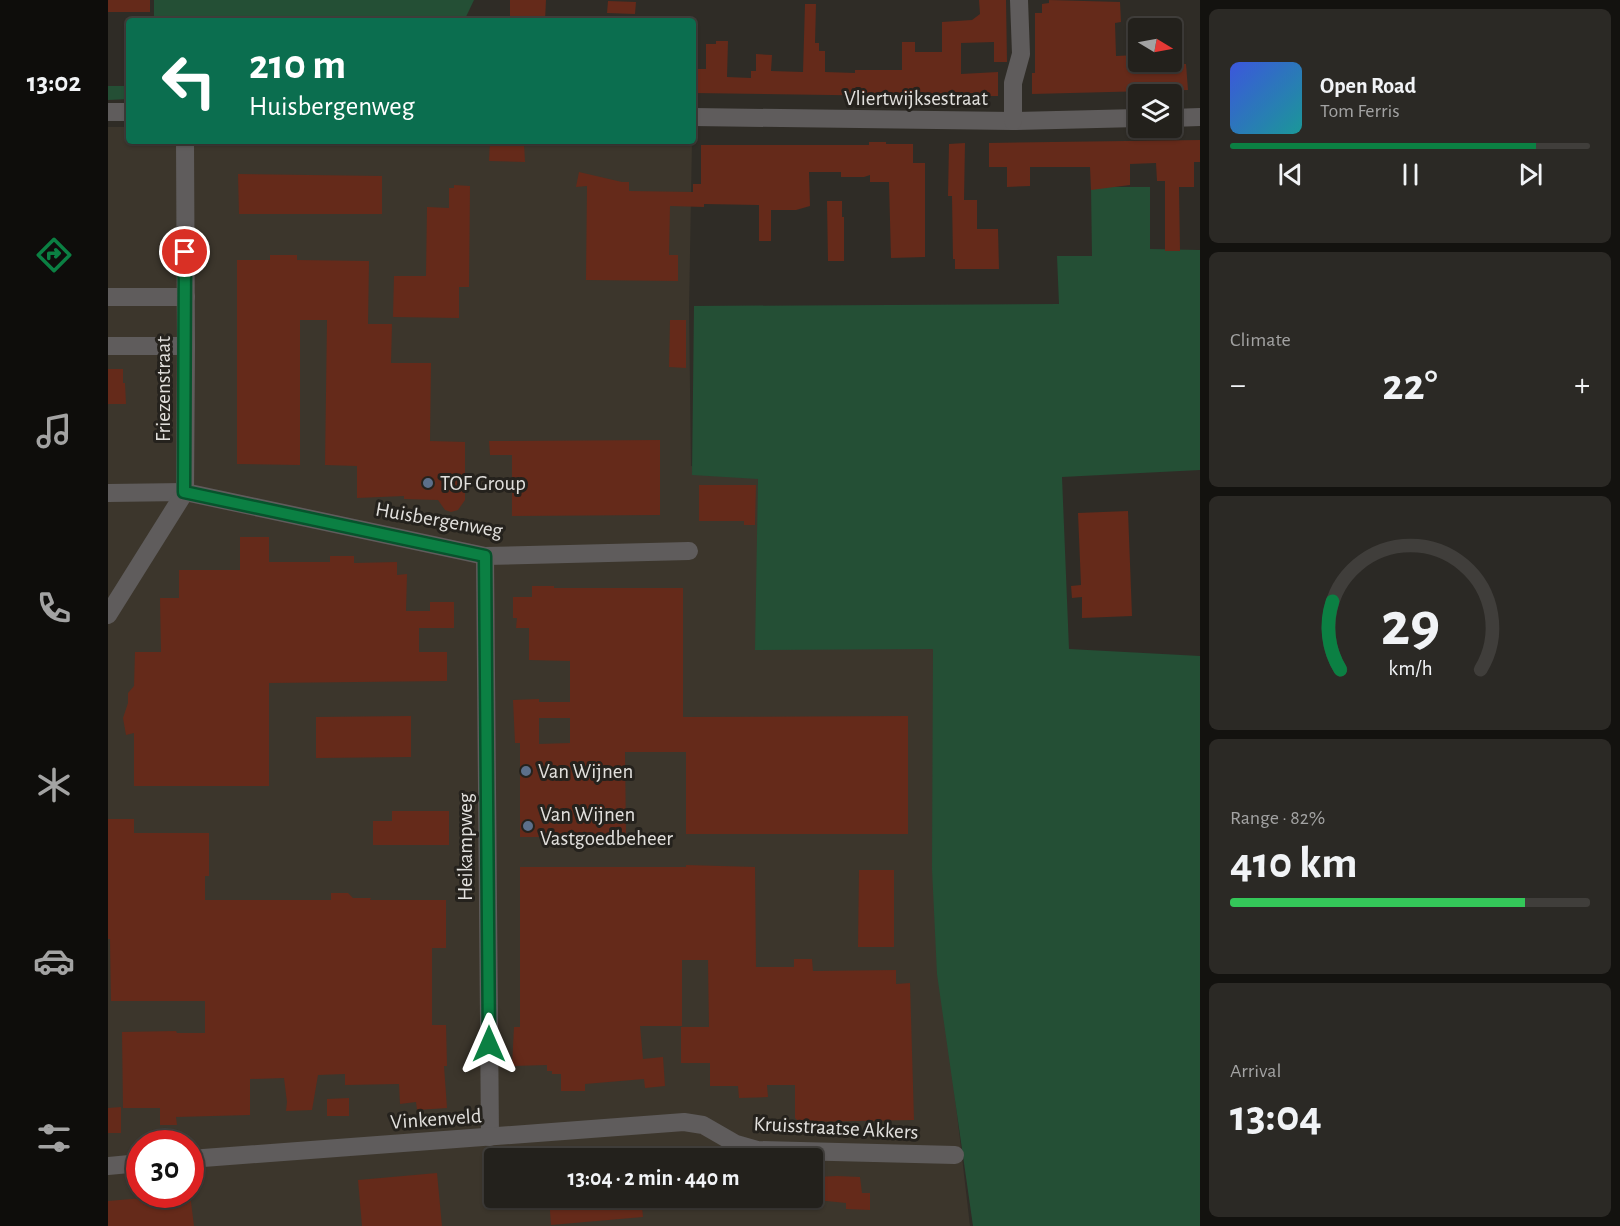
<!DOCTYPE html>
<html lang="en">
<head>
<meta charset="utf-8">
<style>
  :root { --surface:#23211c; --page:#2b2925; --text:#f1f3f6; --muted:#a3a3a3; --line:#403e3b; --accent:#0b8043 }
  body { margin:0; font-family:"Alegreya Sans",sans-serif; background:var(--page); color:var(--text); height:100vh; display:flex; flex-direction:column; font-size:22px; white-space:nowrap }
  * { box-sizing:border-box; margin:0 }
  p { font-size:20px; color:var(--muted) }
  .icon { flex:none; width:33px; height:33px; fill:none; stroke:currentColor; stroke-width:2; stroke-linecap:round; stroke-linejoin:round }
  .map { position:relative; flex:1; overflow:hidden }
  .side { display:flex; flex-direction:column; gap:9px; padding:9px; background:#13120f; width:420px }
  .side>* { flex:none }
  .top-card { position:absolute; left:18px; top:18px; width:570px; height:126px; border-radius:6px; box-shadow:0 2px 4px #0004,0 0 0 2px var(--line); background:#0b6e4f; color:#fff; overflow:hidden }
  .needle { width:39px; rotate:100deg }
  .fabs { position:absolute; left:1020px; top:18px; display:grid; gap:12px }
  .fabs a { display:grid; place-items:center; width:54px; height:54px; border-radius:6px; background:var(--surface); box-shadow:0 2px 4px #0004,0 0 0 2px var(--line); font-size:30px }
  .speed { position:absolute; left:18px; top:1130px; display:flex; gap:12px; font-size:30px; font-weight:700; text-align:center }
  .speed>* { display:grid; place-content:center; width:78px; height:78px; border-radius:50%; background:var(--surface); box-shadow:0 2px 4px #0004,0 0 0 2px var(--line); line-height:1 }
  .speed .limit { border:9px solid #d22; background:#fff; color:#111 }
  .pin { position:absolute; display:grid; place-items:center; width:51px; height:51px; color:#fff; margin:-26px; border:3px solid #fff; border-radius:50%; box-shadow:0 2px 6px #0007 }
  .me { position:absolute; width:66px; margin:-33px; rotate:0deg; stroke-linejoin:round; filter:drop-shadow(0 0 4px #0008) }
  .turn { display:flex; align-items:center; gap:21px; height:126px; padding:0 24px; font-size:27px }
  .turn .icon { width:78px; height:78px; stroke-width:2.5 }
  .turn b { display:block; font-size:42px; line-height:51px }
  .big { font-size:45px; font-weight:600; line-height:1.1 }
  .side .card { flex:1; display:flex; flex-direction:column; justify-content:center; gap:9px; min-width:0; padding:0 21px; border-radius:9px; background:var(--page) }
  .side .dial { align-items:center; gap:0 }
  .dial svg { height:156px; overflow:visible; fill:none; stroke:var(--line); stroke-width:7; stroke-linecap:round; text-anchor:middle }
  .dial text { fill:var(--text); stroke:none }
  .song { display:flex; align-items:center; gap:18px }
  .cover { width:72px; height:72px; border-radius:9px; background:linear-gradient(135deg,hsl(230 70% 55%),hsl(180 70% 35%)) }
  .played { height:6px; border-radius:3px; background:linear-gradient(90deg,var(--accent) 85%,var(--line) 85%) }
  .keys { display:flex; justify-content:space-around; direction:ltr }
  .heat { display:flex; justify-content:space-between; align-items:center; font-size:33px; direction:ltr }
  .charge { height:9px; border-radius:4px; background:linear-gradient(90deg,#34c759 82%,var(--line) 0) }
  .trip { position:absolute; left:376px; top:1148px; width:339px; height:60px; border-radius:6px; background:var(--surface); box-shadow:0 2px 4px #0004,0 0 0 2px var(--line); font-weight:600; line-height:60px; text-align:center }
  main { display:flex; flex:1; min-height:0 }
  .dock { display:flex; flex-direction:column; width:108px; justify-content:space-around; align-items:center; background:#0e0d0b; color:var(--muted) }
  .dock .icon { width:42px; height:42px }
  .dock .on { color:var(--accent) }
  .dock b { font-size:27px; color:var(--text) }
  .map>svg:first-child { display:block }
  .built { fill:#3c362c; fill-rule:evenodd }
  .green { fill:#244f35 }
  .building { fill:#652a1a; fill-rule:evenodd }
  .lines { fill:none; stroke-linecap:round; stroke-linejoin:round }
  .minor { stroke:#5f5c5c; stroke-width:18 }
  .route-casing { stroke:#07532c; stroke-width:15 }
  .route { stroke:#0b8043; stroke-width:10 }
  .service-dot { fill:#5c6f8a; stroke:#25221d; stroke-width:2 }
  .labels { text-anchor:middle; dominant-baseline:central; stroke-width:6; stroke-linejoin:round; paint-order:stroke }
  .street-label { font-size:21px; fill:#e2e0dd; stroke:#25221d }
  .poi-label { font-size:21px; fill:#e2e0dd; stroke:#25221d; text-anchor:start }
</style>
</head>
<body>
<main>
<nav class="dock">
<b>13:02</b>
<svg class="icon on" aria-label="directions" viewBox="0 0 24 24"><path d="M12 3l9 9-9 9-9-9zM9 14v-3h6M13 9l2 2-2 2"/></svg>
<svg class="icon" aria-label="music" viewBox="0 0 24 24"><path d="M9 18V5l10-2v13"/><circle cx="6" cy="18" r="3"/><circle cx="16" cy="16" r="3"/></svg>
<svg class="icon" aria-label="phone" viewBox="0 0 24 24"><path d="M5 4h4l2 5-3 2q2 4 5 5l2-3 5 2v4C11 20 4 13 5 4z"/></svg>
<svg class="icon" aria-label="climate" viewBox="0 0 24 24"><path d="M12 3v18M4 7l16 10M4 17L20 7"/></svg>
<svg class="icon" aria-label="car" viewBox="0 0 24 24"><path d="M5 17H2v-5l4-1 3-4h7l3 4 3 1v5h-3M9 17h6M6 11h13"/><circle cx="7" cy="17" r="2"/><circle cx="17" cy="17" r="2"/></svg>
<svg class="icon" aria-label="filters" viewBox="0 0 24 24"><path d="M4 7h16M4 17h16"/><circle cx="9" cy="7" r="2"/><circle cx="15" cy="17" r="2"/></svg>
</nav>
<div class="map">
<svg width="1092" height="1226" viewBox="0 0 1092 1226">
  <rect width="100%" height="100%" fill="#2f2c26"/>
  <!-- built -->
  <path class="built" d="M0 127H21V141H584L581 310 583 466 660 480 829 646 830 950 862 1226H0ZM32 1143H82V1194H32ZM387 1158H705V1197H387Z"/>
  <!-- green -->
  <g class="green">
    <polygon points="46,0 366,0 356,21 46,21"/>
    <polygon points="0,86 21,86 21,99 0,100"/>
    <polygon points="983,187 1042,187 1042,249 1092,250 1092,470 954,477 961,649 1092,656 1092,1226 865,1226 829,974 824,869 825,649 647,650 650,479 584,475 586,306 951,304 949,256 984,256"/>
  </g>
  <!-- building -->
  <g class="building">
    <rect x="0" y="0" width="42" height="12"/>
    <polygon points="402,0 438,0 437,21 402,21"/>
    <polygon points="871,0 898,0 899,62 886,62 886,42 853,43 853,74 890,72 890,96 868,96 868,93 842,93 842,96 791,96 585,93 585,69 598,69 598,44 608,44 608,41 620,41 619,77 643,78 643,71 648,71 648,54 664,55 663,71 695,72 697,4 708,4 707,43 711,43 711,51 717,51 717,72 747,73 747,70 794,70 794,42 807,42 807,52 834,52 834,22 864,20 872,14"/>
    <polygon points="941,0 1012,2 1013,22 1007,23 1008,56 1030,55 1030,62 1078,64 1080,90 924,94 924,73 927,73 927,13 934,13 934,4 941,3"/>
    <polygon points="500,1 528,2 527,14 499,13"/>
    <rect x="1046" y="16" width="13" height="12"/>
    <polygon points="1092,140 1092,162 1086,162 1086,187 1071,187 1072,251 1057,251 1057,181 1049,181 1048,163 1022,164 1022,185 983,190 982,167 922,167 922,186 899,187 899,167 881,167 881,143"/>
    <polygon points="382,142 416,143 417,162 381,161"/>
    <polygon points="761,142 778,142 778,144 805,144 805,163 817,163 817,257 783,258 781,182 762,182 762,175 756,177 733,177 733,172 701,172 702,206 688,210 663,210 663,241 651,241 651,205 596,204 596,207 562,206 561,255 570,255 570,281 478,280 479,186 468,187 471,172 514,182 521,182 521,191 585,192 585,184 593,184 593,145 761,145"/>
    <polygon points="857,143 856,200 869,200 869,229 890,229 891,269 847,269 847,259 845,259 844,196 840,196 841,144"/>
    <polygon points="130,174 274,176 274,214 131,214"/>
    <polygon points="346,185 362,186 361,287 351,287 351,318 285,317 286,276 318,276 319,207 341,208 341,188 346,188"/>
    <polygon points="719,201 734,201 734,217 736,217 736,261 720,261"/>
    <polygon points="162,255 189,255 189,260 261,261 260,324 284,324 283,363 323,363 322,441 357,442 357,500 350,510 343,512 337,510 330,500 296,499 296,496 249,498 249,466 217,465 219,320 192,320 192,465 129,464 129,260 162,260"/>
    <polygon points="562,320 578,320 578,368 561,367"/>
    <polygon points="0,369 15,369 15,383 17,383 18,404 0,404"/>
    <polygon points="552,440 552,515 404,516 404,455 382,455 381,441"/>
    <polygon points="591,485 648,485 647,525 636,525 636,521 591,521"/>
    <polygon points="1020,511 1024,616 974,618 974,597 964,598 963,586 973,585 970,513"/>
    <polygon points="132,537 161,537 161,562 222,562 222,556 246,556 246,563 289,562 289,575 299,574 298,611 322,611 322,602 346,602 346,628 311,628 311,652 339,652 339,681 161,683 161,786 26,786 26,733 18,735 15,718 20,703 20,693 26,686 27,652 53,652 52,598 71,598 71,570 132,570"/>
    <path d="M424 586H446V588H575V717L800 716V834H578V752H517L518 837H412V743H407L405 700 431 699V702H462V661L421 660V628H408L409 618H405V597H424ZM431 718H462V743L431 744Z"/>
    <polygon points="303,716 303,757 208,758 208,717"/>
    <polygon points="284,811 341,811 341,845 265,845 265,821 284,821"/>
    <polygon points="0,819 26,819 26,833 101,833 101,876 97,876 97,900 223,900 223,893 240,893 245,898 263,898 262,900 338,900 338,948 324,948 324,1025 338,1025 339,1066 336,1066 339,1108 309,1110 308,1102 292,1104 291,1084 237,1085 237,1074 210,1075 204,1110 178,1111 179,1102 176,1078 142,1079 142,1115 68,1117 69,1125 52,1125 52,1108 15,1108 14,1032 68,1031 69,1033 97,1033 97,1001 3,1001 2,939 0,939"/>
    <polygon points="578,865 647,867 648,967 686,967 686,959 704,959 705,971 788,970 788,984 802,983 806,1120 691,1122 687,1118 687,1085 659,1085 660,1097 631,1098 630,1086 602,1086 602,1063 573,1063 573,1027 601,1027 600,960 574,960 574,1026 532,1026 535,1059 555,1057 557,1086 537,1088 536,1079 477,1084 477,1091 453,1091 453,1074 444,1074 444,1071 439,1071 439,1065 404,1066 406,1027 412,1027 412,867 578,867"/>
    <polygon points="751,870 786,870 786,947 750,947"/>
    <polygon points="241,1098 241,1116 219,1116 219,1099"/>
    <polygon points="13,1107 13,1133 0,1133 0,1108"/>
    <polygon points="329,1173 334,1226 254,1226 250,1180"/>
    <polygon points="729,1176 752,1177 754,1193 762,1193 762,1210 738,1209 738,1203 709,1200 709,1177"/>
    <polygon points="82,1194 86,1226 0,1226 0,1201"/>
    <polygon points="441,1197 533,1197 535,1217 443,1225"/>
  </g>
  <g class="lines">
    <!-- minor -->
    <g class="minor">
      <polyline points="0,112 21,112"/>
      <polyline points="585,117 905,121 1030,118"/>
      <polyline points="1064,118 1092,117"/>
      <polyline points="905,121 905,83 913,54 911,0"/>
      <polyline points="0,297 78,297"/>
      <polyline points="0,346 78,346"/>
      <polyline points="0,493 77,492 377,556 581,551"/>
      <polyline points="377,556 382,1137"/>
      <polyline points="0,615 77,492 78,346 77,141"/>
      <polyline points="82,1159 576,1122 595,1125 628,1144 649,1150 847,1155"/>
      <polyline points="0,1166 32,1163"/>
    </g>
  </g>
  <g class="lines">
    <defs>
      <polyline id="route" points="77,252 76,492 377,556 381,1044"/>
    </defs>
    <!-- route casing -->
    <use href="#route" class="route-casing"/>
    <!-- route -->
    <use href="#route" class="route"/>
  </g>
  <!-- markers -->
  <g class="service-dot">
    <circle cx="320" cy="483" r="6"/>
    <circle cx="418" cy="771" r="6"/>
    <circle cx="420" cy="826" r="6"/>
  </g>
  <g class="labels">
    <!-- street labels -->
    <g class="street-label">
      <text x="808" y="98">Vliertwijksestraat</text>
      <text transform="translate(55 389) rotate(-90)">Friezenstraat</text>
      <text transform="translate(331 520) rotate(10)">Huisbergenweg</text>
      <text transform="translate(357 847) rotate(-90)">Heikampweg</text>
      <text transform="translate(328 1119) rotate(-4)">Vinkenveld</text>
      <text transform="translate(728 1128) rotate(3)">Kruisstraatse Akkers</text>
    </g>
    <!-- poi labels -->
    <g class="poi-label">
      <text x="332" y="483">TOF Group</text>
      <text x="430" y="771">Van Wijnen</text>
      <text x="432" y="814">Van Wijnen<tspan x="432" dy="24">Vastgoedbeheer</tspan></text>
    </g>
  </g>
</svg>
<div class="fabs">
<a><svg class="needle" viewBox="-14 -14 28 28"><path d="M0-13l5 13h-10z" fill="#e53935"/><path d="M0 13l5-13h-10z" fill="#a3a3a3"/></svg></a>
<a><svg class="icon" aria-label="layers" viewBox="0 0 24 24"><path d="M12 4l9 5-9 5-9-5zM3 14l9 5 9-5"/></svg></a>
</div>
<div class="speed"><div class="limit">30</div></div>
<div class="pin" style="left:77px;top:252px;background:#d93025"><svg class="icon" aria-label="arrive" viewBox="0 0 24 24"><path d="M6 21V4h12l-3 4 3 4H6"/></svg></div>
<svg class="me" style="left:381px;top:1044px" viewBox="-20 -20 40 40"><path d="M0-17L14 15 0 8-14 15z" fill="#0b8043" stroke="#fff" stroke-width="4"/></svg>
<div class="trip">13:04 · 2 min · 440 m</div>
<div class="top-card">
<div class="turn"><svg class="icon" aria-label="left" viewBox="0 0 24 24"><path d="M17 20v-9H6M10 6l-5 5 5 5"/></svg><div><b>210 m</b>Huisbergenweg</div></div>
</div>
</div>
<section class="side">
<div class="card">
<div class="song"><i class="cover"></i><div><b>Open Road</b><p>Tom Ferris</p></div></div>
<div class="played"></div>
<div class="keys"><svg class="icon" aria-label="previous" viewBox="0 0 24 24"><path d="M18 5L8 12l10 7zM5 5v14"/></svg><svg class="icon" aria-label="pause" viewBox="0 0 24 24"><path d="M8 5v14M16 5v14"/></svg><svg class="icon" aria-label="next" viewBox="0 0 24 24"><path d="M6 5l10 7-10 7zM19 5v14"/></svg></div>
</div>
<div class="card"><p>Climate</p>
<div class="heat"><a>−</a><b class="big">22°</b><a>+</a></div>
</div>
<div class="card dial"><svg viewBox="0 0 100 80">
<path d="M14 69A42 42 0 1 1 86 69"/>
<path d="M14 69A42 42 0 0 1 10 34" stroke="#0b8043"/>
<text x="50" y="56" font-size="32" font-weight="700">29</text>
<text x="50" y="72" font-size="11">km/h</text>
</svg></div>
<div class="card"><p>Range · 82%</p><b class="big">410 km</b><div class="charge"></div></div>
<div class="card"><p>Arrival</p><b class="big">13:04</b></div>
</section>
</main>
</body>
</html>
